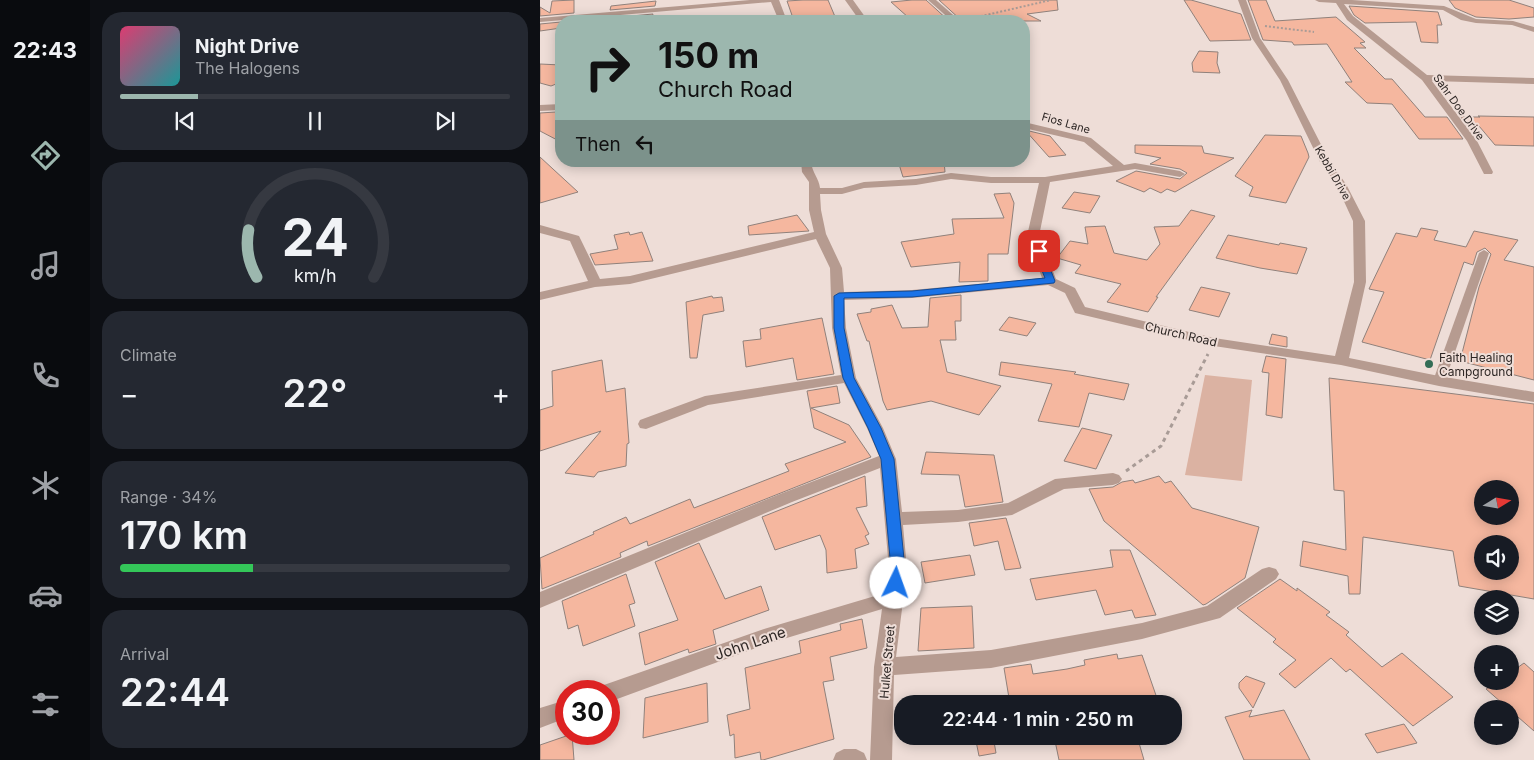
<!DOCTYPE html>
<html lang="en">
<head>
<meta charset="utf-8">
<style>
  :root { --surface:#171b24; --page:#242831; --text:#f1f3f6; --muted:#9ea1a6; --line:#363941; --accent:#9cb7ae }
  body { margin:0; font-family:Inter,sans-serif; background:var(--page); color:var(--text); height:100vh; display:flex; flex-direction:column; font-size:19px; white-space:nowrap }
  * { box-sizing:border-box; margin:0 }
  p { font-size:16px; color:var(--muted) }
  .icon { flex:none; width:28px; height:28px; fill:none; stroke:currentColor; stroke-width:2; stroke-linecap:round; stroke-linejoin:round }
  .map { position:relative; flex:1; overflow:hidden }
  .side { display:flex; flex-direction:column; gap:12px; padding:12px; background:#0d0f14; width:450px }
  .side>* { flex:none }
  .top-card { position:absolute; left:15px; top:15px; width:475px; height:152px; border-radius:20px; box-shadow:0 2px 12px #0003; background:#9cb7ae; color:#111; overflow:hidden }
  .needle { width:32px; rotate:79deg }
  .tools { position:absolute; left:934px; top:480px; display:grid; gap:10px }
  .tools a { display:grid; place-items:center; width:45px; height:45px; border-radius:50%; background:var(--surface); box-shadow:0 2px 12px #0003; font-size:25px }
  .speed { position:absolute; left:15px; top:680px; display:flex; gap:10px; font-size:25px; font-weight:700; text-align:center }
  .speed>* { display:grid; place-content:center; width:65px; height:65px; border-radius:50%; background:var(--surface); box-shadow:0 2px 12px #0003; line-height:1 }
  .speed .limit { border:8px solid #d22; background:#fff; color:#111 }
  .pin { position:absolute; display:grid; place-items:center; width:42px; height:42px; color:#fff; margin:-21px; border-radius:10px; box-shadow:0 2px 8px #0006 }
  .me { position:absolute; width:55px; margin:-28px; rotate:3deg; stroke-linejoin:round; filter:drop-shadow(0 0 4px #0008) }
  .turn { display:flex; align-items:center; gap:18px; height:105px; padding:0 20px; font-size:22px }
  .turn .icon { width:65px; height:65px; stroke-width:2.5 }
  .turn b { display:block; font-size:35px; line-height:42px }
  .then { display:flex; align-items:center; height:48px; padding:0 20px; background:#0003; gap:10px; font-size:19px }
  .big { font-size:38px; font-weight:600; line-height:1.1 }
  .side .card { flex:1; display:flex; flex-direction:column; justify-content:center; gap:8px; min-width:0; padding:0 18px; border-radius:20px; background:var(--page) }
  .side .dial { align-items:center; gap:0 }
  .dial svg { height:130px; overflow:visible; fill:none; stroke:var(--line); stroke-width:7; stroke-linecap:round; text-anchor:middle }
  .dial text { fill:var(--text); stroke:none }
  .song { display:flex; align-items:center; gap:15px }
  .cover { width:60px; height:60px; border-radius:8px; background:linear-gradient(135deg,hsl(340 70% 55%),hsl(180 70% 35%)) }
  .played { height:5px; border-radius:2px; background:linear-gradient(90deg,var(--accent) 20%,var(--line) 20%) }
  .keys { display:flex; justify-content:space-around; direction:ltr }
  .heat { display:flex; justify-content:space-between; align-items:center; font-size:28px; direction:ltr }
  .charge { height:8px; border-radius:4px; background:linear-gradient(90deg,#34c759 34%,var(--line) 0) }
  .trip { position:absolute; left:354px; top:695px; width:288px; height:50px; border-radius:20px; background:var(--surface); box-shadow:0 2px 12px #0003; font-weight:600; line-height:50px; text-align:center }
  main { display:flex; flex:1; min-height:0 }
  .tabs { display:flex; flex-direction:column; width:90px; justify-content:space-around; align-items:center; background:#090b0e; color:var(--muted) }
  .tabs .icon { width:35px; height:35px }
  .tabs .on { color:var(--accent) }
  .tabs b { font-size:22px; color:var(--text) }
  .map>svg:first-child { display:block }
  .green { fill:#dbb2a2 }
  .building { fill:#f5b79f; stroke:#90817b; fill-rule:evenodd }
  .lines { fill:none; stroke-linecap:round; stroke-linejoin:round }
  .path-far1 { stroke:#a89b96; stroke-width:2; stroke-dasharray:2 2; stroke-linecap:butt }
  .path { stroke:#a89b96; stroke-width:3; stroke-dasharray:4 4; stroke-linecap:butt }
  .lane { fill:#b69b90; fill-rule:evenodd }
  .street { fill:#b69b90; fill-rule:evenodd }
  .route { fill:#1a73e8; stroke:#114b97 }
  .poi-dot { fill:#336d56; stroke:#eeddd7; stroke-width:2 }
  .labels { text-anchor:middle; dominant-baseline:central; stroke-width:4; stroke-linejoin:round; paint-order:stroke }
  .far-street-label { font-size:11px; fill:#2d2624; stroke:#eeddd7 }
  .street-label { font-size:12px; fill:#2d2624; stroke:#eeddd7 }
  .poi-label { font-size:12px; fill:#2d2624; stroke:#eeddd7; text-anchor:start }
  .near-street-label { font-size:15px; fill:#2d2624; stroke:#eeddd7 }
</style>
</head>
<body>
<main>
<nav class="tabs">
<b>22:43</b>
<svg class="icon on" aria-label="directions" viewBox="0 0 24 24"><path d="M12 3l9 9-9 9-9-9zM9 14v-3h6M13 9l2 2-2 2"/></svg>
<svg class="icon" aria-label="music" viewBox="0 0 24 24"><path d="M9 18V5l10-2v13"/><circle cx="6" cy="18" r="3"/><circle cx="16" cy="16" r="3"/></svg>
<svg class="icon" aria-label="phone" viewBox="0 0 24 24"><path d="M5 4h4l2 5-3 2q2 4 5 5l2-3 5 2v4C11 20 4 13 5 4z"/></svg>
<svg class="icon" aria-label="climate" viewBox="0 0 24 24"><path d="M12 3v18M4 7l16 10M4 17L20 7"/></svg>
<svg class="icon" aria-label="car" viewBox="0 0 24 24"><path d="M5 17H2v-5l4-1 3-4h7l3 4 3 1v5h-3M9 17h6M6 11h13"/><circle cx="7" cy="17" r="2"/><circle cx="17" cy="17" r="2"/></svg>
<svg class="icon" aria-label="filters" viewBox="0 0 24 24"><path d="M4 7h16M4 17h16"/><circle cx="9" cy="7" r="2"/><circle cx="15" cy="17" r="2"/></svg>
</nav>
<section class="side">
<div class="card">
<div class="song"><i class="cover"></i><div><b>Night Drive</b><p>The Halogens</p></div></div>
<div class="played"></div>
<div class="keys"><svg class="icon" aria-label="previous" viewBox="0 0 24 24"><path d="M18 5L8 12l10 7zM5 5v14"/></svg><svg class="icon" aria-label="pause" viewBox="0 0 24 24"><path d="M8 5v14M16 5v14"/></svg><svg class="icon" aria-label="next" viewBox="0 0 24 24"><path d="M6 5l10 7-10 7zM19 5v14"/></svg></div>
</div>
<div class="card dial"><svg viewBox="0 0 100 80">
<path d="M14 69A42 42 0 1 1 86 69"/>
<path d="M14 69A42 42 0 0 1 9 40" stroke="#9cb7ae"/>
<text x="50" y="56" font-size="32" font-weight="700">24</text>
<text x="50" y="72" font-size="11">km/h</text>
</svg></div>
<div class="card"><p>Climate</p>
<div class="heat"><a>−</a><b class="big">22°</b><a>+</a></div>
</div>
<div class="card"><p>Range · 34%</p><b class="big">170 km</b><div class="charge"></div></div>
<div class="card"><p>Arrival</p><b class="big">22:44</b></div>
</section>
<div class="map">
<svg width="994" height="760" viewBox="0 0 994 760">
  <rect width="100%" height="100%" fill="#eeddd7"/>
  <!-- green -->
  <polygon class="green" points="665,375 712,380 702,481 645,475"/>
  <!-- building -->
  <g class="building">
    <polygon points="34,0 34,13 0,16 0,7 10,13 12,1"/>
    <polygon points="263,0 288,0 296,19 254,21 247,1"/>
    <polygon points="372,0 386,0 409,21 404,21 403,16 369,18 351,2"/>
    <polygon points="399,0 517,0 518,10 487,14 501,21 422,21"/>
    <polygon points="644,0 651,0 701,14 711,40 670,41"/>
    <polygon points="708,0 726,0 735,21 796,17 825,42 820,43 826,48 814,48 845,79 852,79 885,117 907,117 923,139 879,139 852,104 827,103 805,82 812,82 787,44 754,45 752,42 723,40"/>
    <polygon points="909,0 969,0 994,8 994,17 969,19 936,17 915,8"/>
    <polygon points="116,1 115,6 70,10 71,6"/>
    <polygon points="809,6 898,12 902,25 897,25 898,43 881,42 876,22 825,23 814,15"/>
    <polygon points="113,14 111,21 70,21 70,18"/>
    <polygon points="21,22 21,28 0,31 0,24"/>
    <polygon points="659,51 678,52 677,63 680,73 653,72 652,63"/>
    <polygon points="0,64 21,65 21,82 11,86 0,83"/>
    <polygon points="16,112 21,119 21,142 0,131 0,113"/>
    <polygon points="938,116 994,117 994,146 955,145 939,126 932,132 921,117 940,117"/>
    <polygon points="485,130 510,136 526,155 509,157"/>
    <polygon points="725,135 761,136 768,153 769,157 746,203 709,196 713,187 695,176"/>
    <polygon points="595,145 662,146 664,153 694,158 635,192 627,189 621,193 610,188 604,192 576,181 596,171 640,179 647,173 640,169 610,164 621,158 595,153"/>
    <polygon points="0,157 13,169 38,192 0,203"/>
    <polygon points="358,161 404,161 405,172 363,177"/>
    <polygon points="534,192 560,196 550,213 522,208"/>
    <polygon points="470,193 474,203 468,254 448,254 448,281 419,282 420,262 371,267 361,242 414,234 412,219 464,218 454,194"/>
    <polygon points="651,210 675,216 616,297 618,297 608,312 567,302 581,284 535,273 541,265 517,258 530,241 548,244 545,227 565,226 574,253 607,260 620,244 614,227 639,226"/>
    <polygon points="257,215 269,231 209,235 208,226"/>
    <polygon points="881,228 898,231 894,240 926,247 934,231 978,240 964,260 994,267 994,380 920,361 939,287 951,254 945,248 937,252 933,265 924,262 890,360 822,342 844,292 829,289 856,233 877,237"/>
    <polygon points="89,232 90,235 102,232 113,261 55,265 50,254 78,249 74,235"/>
    <polygon points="688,235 739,245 740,243 767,248 757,274 720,268 676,258"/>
    <polygon points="661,287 690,293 679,317 649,310"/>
    <polygon points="421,295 421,321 415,321 416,340 400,340 407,372 461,386 439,415 391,401 347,410 343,401 329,341 327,341 317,314 331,312 331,309 352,305 362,328 388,327 390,298"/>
    <polygon points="172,296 173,298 182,297 184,311 163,315 157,358 150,358 146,302"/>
    <polygon points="469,317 496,323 487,336 459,330"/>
    <polygon points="282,318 294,374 257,380 253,358 206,367 203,341 221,339 220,329"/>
    <polygon points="732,334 747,337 747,347 729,344"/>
    <polygon points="726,356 746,359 742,418 726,415 729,373 722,372"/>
    <polygon points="62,360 66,392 85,388 89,443 87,444 86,466 58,472 54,477 25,473 61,431 0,451 0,410 13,406 12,371"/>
    <polygon points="461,362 536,372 534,374 589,384 584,400 549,393 539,427 498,421 512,384 459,375"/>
    <path d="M789 378 994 404V599L919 586 913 551 823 537 820 594H809L808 576 760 566 763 541 806 550 804 491 794 490ZM942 489H970V516H942ZM942 544H970V571H942Z"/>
    <polygon points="297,386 300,403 271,408 309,425 331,457 108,546 107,541 80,553 81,557 2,589 0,558 54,534 53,532 86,517 90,524 150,499 154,508 249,471 245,464 306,442 274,428 267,391"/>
    <polygon points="542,428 572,435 556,469 524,461"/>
    <polygon points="386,452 454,455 463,502 425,507 419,475 381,474"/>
    <polygon points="325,476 327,506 316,508 329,534 325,536 329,544 315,549 317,568 287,573 286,550 280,535 235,550 222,517"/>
    <polygon points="619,476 625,483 631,481 652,508 719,527 705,578 666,604 663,605 564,521 549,489 573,487 582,482 593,480 595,483"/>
    <polygon points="466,518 481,568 465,570 458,541 434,546 429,523"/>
    <polygon points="159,543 185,599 221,586 229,610 173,630 176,644 149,653 148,649 105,665 99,633 138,620 115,562"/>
    <polygon points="570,550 590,550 616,615 595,618 592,610 565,615 556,590 496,600 490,579 573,567"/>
    <polygon points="430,555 435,575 385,583 381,562"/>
    <polygon points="86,574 95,603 89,605 95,626 43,646 38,625 28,629 22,601"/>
    <polygon points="740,579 757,591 757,588 790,612 786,615 809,632 806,635 842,667 862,653 913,697 873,726 810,669 806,672 791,658 755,688 739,674 756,660 733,642 736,639 697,608"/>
    <polygon points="432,606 434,648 378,651 381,608"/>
    <polygon points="322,619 327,648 290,657 294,680 283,682 294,739 223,760 221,760 220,752 195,758 194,734 190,736 187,715 210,709 205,668 261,653 259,641 301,630 300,624"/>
    <polygon points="577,654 578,659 602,655 619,704 506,704 505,699 470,704 464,668 491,664 493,674 527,669 545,665 544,660"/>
    <polygon points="984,663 994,672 994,731 946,689 958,681 970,681 970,673"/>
    <polygon points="706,676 725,683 713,708 699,688 699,683"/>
    <polygon points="167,683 168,722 103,738 105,698"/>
    <polygon points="712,710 709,717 744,710 770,760 704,760 685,717"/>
    <polygon points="864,724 877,743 837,753 825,734"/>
    <polygon points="32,734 34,760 0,760 0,745"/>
    <polygon points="435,736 453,736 456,753 439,756"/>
    <polygon points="514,736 532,736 534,743 576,736 597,736 604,760 519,760"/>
  </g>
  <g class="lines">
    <!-- path-far1 -->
    <g class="path-far1">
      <polyline points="429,19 511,0"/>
      <polyline points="725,26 774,32"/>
    </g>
    <!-- path -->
    <polyline class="path" points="586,471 621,446 668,354"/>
    <!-- lane -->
    <polygon class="lane" points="944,250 949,253 905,381 899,384 895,383 893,381 939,253"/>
    <!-- street -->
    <g class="street">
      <polygon points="210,0 239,0 247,21 239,21 231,2 0,22 0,18"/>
      <polygon points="305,0 313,0 328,21 320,21"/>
      <polygon points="388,0 396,0 420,21 412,21"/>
      <path d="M698 0H706L720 38 748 80 790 162 806 184 825 221 826 282 809 358 899 376 994 392V402L899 386 801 365 674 346 535 313 525 293 508 285 372 298 304 300 306 328 316 378 343 428 356 459 362 512 418 510 468 503 515 479 573 473 579 475 582 479 579 483 573 485 524 489 472 515 418 522 363 525 367 569 356 657 451 650 602 623 667 606 722 569 729 567 736 569 739 574 736 579 680 618 602 639 451 668 354 675 352 760H330L334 667 342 609 227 644 69 702V691H59L61 686 224 629 345 593 349 569 340 468 252 502 0 608V592L240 494 339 456 327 428 304 383 168 405 106 429 100 428 98 424 100 420 165 396 301 375 292 328 290 268 276 239 90 284 55 287 0 300V292L48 281 30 241 0 233V225L39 236 60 279 90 276 274 232 269 210V182L262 172 261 161H271C272 173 279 178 280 188H302L324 182 376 179 411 173 451 177H505L573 166 544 142 484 128V122L551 138 584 165 595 163 640 171 645 174 640 177 595 169 510 182 499 236 516 279 535 288 545 307 674 338 795 356 814 282 813 221 796 184 780 162 740 80 712 38ZM411 179 451 183H499L487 236 502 278 372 290 304 292 302 268 286 234 281 210 280 194H302L324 188 376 185Z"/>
      <polygon points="775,0 812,0 904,6 936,19 973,21 994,27 994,32 972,25 936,23 921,20 903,10 804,4 813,16 887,75 994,78 994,84 892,81 937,141 953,172 952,174 944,174 927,141 882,80 807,20 796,3 779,2"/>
      <polygon points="21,104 21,110 0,111 0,105"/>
      <polygon points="26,700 26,718 0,728 0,708"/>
      <polygon points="304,749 316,749 324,753 327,760 293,760 296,753"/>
    </g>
  </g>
  <!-- route -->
  <polygon class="route" points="499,248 503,251 515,281 514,283 372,297 304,298 304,328 314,378 341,428 354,459 365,569 361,587 356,589 351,587 348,583 351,569 341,459 328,428 303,378 294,328 294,296 299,293 372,291 505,278 494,251"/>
  <!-- markers -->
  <circle class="poi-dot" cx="889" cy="364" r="5"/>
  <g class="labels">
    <!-- far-street labels -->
    <g class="far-street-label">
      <text transform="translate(919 107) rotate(54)">Sahr Doe Drive</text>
      <text transform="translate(526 123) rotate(16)">Fios Lane</text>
      <text transform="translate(793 173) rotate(60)">Kebbi Drive</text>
    </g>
    <!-- street labels -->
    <g class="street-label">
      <text transform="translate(641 334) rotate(13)">Church Road</text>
      <text transform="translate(347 662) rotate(-85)">Hulket Street</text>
    </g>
    <!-- poi labels -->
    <g class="poi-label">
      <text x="899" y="357">Faith Healing<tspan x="899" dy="14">Campground</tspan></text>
    </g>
    <!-- near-street labels -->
    <g class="near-street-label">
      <text transform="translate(210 643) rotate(-19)">John Lane</text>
    </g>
  </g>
</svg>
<div class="tools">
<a><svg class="needle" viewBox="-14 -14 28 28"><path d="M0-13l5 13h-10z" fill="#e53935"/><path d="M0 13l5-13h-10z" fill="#9ea1a6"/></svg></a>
<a><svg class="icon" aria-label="sound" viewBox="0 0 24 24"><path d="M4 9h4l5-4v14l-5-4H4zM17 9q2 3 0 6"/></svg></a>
<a><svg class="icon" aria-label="layers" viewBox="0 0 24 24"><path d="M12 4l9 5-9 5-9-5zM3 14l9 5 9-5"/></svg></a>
<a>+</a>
<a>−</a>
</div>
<div class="speed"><div class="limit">30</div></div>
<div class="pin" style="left:499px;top:251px;background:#d93025"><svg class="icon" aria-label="arrive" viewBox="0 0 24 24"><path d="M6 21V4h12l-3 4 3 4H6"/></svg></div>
<svg class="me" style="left:356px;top:583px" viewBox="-20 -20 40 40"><circle r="19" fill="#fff"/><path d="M0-13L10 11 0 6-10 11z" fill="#1a73e8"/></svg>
<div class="trip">22:44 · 1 min · 250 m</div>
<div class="top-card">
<div class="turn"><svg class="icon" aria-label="right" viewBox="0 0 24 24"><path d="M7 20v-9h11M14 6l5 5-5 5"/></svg><div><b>150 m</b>Church Road</div></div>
<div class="then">Then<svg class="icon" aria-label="left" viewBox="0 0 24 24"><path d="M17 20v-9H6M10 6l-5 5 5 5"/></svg></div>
</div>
</div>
</main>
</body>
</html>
